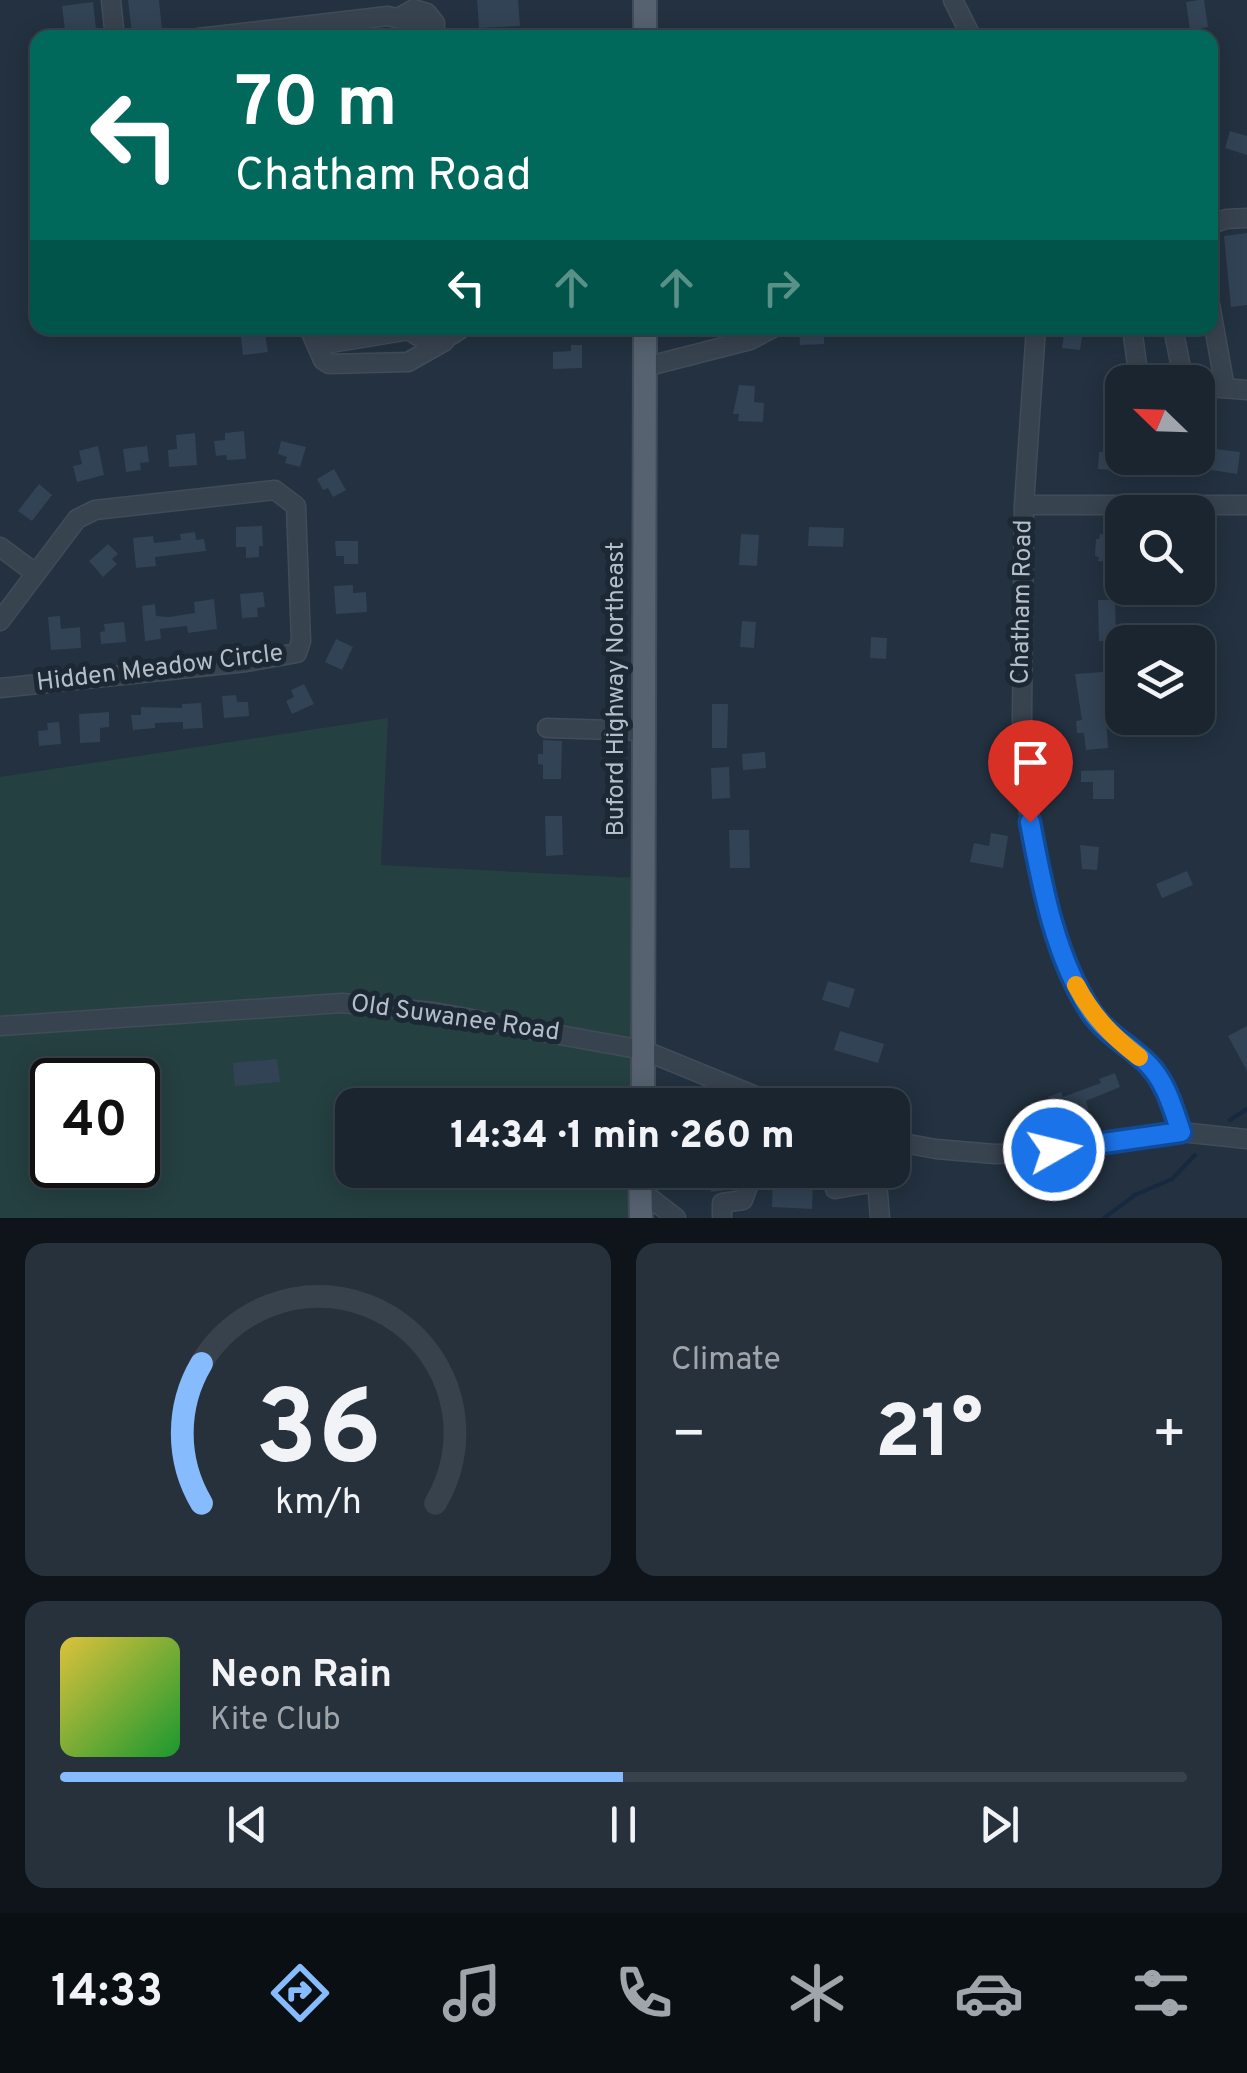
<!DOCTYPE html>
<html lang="en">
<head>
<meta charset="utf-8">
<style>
  :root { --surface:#1a2530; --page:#27313c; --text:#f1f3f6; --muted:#9fa5ab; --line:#38424c; --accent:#86bbfd }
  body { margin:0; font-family:Overpass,sans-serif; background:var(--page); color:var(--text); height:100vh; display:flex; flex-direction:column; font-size:38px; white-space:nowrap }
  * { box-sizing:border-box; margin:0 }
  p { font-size:32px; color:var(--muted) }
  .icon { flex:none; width:55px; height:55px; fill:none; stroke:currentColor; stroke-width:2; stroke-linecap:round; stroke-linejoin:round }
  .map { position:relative; height:1218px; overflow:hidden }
  .side { display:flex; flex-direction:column; gap:25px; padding:25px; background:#0e141a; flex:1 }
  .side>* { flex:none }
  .top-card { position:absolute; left:30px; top:30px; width:1188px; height:305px; border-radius:20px; box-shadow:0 5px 25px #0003,0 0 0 2px var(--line); background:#00695c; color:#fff; overflow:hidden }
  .needle { width:65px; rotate:293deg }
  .buttons { position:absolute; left:1105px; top:365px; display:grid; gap:20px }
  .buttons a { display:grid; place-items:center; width:110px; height:110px; border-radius:20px; background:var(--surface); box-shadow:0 5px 25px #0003,0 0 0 2px var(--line); font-size:50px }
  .speed { position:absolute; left:30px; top:1058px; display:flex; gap:20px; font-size:50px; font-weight:700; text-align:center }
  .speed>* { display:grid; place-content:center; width:130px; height:130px; border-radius:50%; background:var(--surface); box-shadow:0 5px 25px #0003,0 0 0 2px var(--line); line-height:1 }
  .speed .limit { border:5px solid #111; border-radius:15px; background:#fff; color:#111 }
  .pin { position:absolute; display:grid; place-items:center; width:85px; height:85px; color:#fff; margin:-102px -42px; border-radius:50% 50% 50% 0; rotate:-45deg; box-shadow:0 0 10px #0007 }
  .pin .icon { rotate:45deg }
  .me { position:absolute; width:110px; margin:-55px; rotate:82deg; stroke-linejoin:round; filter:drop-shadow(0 0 8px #0008) }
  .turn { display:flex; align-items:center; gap:35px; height:210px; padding:0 40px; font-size:45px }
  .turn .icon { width:130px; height:130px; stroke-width:2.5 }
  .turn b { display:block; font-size:70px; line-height:85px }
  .lanes { display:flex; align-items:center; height:95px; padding:0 40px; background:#0003; justify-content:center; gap:50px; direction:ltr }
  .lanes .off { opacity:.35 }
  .big { font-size:75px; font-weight:800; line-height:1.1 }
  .side .card { flex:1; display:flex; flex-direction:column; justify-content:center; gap:15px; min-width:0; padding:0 35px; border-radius:20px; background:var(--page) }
  .side .dial { align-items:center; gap:0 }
  .dial svg { height:260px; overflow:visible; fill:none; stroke:var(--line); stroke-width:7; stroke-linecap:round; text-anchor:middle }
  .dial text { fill:var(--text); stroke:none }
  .song { display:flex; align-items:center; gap:30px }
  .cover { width:120px; height:120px; border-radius:15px; background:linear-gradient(135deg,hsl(50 70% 55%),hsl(130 70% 35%)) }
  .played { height:10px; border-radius:5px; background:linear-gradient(90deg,var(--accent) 50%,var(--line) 50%) }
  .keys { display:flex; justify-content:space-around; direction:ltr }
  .heat { display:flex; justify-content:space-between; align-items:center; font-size:55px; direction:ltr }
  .side .tiles { flex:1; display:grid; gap:25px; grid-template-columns:1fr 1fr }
  .card:last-child { grid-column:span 2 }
  .trip { position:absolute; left:335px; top:1088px; width:575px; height:100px; border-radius:20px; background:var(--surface); box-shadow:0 5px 25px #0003,0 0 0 2px var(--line); font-weight:800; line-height:100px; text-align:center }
  .tabs { display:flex; height:160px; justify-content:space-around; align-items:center; background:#0a0f13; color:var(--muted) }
  .tabs .icon { width:70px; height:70px }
  .tabs .selected { color:var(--accent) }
  .tabs b { font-size:45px; color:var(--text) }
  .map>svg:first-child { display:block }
  .green { fill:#254041; fill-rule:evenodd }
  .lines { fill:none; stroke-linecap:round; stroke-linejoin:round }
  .stream { stroke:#16293f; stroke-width:4 }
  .building { fill:#324355 }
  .minor-casing { stroke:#414c59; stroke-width:21 }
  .major-casing { stroke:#414c59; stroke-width:26 }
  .minor { stroke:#384350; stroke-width:18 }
  .major { stroke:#566270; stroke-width:22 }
  .route-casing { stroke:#114b97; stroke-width:25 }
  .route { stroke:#1a73e8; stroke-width:18 }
  .slow { stroke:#f59e0b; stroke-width:18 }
  .labels { text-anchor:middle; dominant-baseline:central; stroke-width:10; stroke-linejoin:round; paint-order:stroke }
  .street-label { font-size:25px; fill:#b4becb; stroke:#1d2835 }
</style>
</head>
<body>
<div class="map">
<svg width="1247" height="1218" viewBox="0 0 1247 1218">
  <rect width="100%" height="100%" fill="#233140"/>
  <!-- green -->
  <path class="green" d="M388 718 381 865 638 878 637 1105H352V1170H636V1218H0V777ZM52 1080H138V1165H52Z"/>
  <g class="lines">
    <!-- stream -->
    <g class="stream">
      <polyline points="1230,1120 1247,1109"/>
      <polyline points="1104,1218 1135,1195 1172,1179 1195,1155"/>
    </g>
  </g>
  <!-- building -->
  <g class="building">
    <polygon points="128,0 159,0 162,30 132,33"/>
    <polygon points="477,0 518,0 520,26 479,28"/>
    <polygon points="1199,0 1204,0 1208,27 1190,30 1186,2"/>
    <polygon points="93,2 97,38 66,38 62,6"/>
    <polygon points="1230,131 1247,136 1247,155 1225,148"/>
    <polygon points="1247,233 1247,305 1231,307 1224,236"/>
    <polygon points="240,328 264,328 268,352 243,355"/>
    <polygon points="799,328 824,328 824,344 800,345"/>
    <polygon points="1065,328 1083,331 1080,350 1062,348"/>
    <polygon points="571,345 582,345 582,368 553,369 553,352 571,351"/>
    <polygon points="739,385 755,386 754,402 764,403 763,422 738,421 739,414 733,414"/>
    <polygon points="244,431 246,459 227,460 226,455 216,456 214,441 225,440 225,433"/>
    <polygon points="195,433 197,465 169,467 168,450 177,449 176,435"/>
    <polygon points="281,441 306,447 300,467 285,463 287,457 278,454"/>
    <polygon points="98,446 104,475 77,482 73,466 82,464 79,451"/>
    <polygon points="147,446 149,462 140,463 141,470 126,472 123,449"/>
    <polygon points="1208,448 1240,452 1237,474 1205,469"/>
    <polygon points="1099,452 1122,453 1122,458 1127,458 1126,471 1098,469"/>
    <polygon points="1152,458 1182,458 1182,472 1152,471"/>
    <polygon points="334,469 346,490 333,497 328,488 323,490 317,479"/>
    <polygon points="39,484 52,495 32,521 18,511"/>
    <polygon points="262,526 263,546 259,546 259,557 246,558 246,547 236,547 236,527"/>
    <polygon points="809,527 844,528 843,547 808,546"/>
    <polygon points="195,532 196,540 204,539 206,551 155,557 156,566 136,568 133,538 153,536 154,543 181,540 180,534"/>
    <polygon points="741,534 759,535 757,566 739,565"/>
    <polygon points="1100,534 1116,535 1115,562 1098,561 1099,557 1095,556 1096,539 1099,539"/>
    <polygon points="335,541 358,541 358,564 344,564 344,556 336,556"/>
    <polygon points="108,544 118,554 112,559 117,564 103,577 89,561"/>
    <polygon points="353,585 353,593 366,592 367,612 336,614 334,586"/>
    <polygon points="263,592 265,607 257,608 258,617 242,618 240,594"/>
    <polygon points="214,599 217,629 188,633 187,626 160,629 161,639 145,641 142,606 155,604 156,616 169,617 195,613 194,602"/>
    <polygon points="1098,600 1115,600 1116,640 1099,641"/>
    <polygon points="60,616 61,629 80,627 81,648 51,650 48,617"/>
    <polygon points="742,621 756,622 754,648 740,647"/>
    <polygon points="124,622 126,642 101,644 100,632 105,631 104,624"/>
    <polygon points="871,637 887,638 886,659 870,658"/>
    <polygon points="336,639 353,647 342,670 325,662"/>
    <polygon points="1103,672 1108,748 1086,750 1084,733 1077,733 1076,721 1082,720 1075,674"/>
    <polygon points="304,684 314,704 292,714 286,701 294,697 291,690"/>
    <polygon points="236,695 237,702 248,702 249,716 224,718 222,696"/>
    <polygon points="201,703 203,728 183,729 183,722 155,723 155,728 133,730 131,715 141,715 141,707 182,708 182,704"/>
    <polygon points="712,704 728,704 727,748 712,748"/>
    <polygon points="109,712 109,727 100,728 100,742 80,743 79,714"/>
    <polygon points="59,722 61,744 39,746 38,731 48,730 47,723"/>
    <polygon points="543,740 562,741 561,779 543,779 543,765 538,764 538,754 543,754"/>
    <polygon points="765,752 766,768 743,770 742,754"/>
    <polygon points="729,767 730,798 712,799 711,768"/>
    <polygon points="1114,770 1114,799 1093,799 1093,782 1081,782 1081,771"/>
    <polygon points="545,816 562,816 563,855 546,856"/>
    <polygon points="729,830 749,830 750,868 730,868"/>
    <polygon points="991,833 1008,836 1003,868 970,862 974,843 989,846"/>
    <polygon points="1080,845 1099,847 1097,870 1082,869"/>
    <polygon points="1187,871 1193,885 1162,898 1156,884"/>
    <polygon points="828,981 855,989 849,1008 822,1000"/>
    <polygon points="1247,1026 1247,1071 1228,1036"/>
    <polygon points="840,1031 884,1044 878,1063 834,1050"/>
    <polygon points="277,1059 280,1082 235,1086 233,1063"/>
    <polygon points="1115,1073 1120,1087 1086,1101 1089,1110 1066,1118 1063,1109 1053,1113 1048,1097 1061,1092 1063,1097 1101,1083 1099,1079"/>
    <polygon points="712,1170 739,1170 734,1189 711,1192"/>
    <polygon points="773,1174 813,1176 812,1209 772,1207"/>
  </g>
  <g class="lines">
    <defs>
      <g id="minor">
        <polyline points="111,0 115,38"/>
        <polyline points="953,0 972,38"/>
        <polyline points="398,18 414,9 427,13 435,23 434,37"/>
        <polyline points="198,38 388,16 408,21 442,38"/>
        <polyline points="1210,225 1226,219 1247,218"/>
        <polyline points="1210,304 1225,388"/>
        <polyline points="309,328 323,360 329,364 408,362 445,341"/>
        <path d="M407 328C426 346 443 343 462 328"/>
        <polyline points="1036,328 1024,505 1022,718 1025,792 1046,902 1068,968 1093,1014 1109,1033 1150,1065 1168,1093 1181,1132"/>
        <polyline points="1132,328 1138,372 1153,382"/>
        <polyline points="1173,328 1184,382"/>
        <polyline points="318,348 325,344 410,330"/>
        <polyline points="645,367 750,340 773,328"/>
        <polyline points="1198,386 1247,390"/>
        <polyline points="1024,505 1247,505"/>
        <polyline points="0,547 35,573"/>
        <polyline points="0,621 77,519 95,510 275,490 296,506 301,641 297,653 246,662 0,688"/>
        <polyline points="547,728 644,731"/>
        <polyline points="0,1026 342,1003 433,1012 643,1050 778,1105"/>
        <polyline points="892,1141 936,1149 995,1154 1028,1153 1181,1132 1247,1139"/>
        <polyline points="876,1170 880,1218"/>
        <polyline points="835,1189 876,1182"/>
        <polyline points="640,1190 676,1218"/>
        <polyline points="722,1218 722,1203 743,1200 754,1170"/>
      </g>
      <g id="major">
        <polyline points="645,38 645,0"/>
        <polyline points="643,1105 645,328"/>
        <polyline points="640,1170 641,1218"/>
      </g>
    </defs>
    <!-- minor casing -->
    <use href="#minor" class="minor-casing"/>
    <!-- major casing -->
    <use href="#major" class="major-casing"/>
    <!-- minor -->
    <use href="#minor" class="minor"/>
    <!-- major -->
    <use href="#major" class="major"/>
  </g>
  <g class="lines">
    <defs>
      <path id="route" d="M1030 822C1042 886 1055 957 1091 1012 1106 1034 1129 1045 1148 1064 1166 1082 1173 1109 1181 1132L1054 1150"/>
    </defs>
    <!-- route casing -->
    <use href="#route" class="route-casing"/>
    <!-- route -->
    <use href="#route" class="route"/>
    <!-- slow -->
    <path class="slow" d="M1076 985C1092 1016 1112 1036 1139 1057"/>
  </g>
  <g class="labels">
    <!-- street labels -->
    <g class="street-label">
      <text transform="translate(1023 602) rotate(-89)">Chatham Road</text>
      <text transform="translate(160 669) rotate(-7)">Hidden Meadow Circle</text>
      <text transform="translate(617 689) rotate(-90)">Buford Highway Northeast</text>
      <text transform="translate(455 1019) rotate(8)">Old Suwanee Road</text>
    </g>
  </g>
</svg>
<div class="buttons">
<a><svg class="needle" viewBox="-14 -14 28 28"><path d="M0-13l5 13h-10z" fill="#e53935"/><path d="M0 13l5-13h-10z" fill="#9fa5ab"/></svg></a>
<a><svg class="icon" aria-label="search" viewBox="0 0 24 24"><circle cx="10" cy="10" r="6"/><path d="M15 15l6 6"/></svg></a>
<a><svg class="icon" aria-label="layers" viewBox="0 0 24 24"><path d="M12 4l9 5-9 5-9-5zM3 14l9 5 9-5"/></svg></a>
</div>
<div class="speed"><div class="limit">40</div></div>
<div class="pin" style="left:1030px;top:822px;background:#d93025"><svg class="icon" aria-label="arrive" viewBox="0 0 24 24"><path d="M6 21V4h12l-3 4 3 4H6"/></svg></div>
<svg class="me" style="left:1054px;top:1150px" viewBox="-20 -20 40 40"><circle r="17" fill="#1a73e8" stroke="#fff" stroke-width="3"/><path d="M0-11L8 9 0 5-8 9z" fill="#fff"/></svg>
<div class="trip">14:34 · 1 min · 260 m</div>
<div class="top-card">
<div class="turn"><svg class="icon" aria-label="left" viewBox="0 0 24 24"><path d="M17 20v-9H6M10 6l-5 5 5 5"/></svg><div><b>70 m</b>Chatham Road</div></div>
<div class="lanes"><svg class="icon" aria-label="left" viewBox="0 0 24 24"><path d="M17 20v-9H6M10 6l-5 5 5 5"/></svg><svg class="icon off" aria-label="ahead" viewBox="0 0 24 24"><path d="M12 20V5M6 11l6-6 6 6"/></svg><svg class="icon off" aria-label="ahead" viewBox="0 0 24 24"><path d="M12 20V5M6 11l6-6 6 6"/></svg><svg class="icon off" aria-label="right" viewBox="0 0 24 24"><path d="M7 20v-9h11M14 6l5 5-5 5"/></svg></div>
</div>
</div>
<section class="side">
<div class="tiles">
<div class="card dial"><svg viewBox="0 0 100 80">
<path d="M14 69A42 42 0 1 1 86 69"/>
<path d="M14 69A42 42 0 0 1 14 26" stroke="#86bbfd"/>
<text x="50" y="56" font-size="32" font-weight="700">36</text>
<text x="50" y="72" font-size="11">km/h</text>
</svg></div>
<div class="card"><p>Climate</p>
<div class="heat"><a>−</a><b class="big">21°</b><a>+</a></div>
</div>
<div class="card">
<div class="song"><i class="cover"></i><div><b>Neon Rain</b><p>Kite Club</p></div></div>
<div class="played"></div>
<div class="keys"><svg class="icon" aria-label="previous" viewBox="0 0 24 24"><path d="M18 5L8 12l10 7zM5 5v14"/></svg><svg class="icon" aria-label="pause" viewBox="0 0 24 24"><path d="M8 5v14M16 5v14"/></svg><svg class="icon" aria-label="next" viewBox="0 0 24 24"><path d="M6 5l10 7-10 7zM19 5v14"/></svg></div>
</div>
</div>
</section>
<nav class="tabs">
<b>14:33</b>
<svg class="icon selected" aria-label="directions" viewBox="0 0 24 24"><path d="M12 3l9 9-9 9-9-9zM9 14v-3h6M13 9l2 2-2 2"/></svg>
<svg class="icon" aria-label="music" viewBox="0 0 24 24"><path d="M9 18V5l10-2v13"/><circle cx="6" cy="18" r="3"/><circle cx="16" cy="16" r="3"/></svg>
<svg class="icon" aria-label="phone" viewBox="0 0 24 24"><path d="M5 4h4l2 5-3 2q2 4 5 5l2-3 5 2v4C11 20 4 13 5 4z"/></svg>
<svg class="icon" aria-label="climate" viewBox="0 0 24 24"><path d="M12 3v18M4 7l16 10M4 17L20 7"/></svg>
<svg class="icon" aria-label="car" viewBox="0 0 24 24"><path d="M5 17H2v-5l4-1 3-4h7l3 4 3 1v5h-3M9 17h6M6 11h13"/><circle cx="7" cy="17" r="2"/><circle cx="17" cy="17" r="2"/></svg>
<svg class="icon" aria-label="filters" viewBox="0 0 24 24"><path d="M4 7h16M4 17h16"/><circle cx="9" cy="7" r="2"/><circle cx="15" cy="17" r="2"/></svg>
</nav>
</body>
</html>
